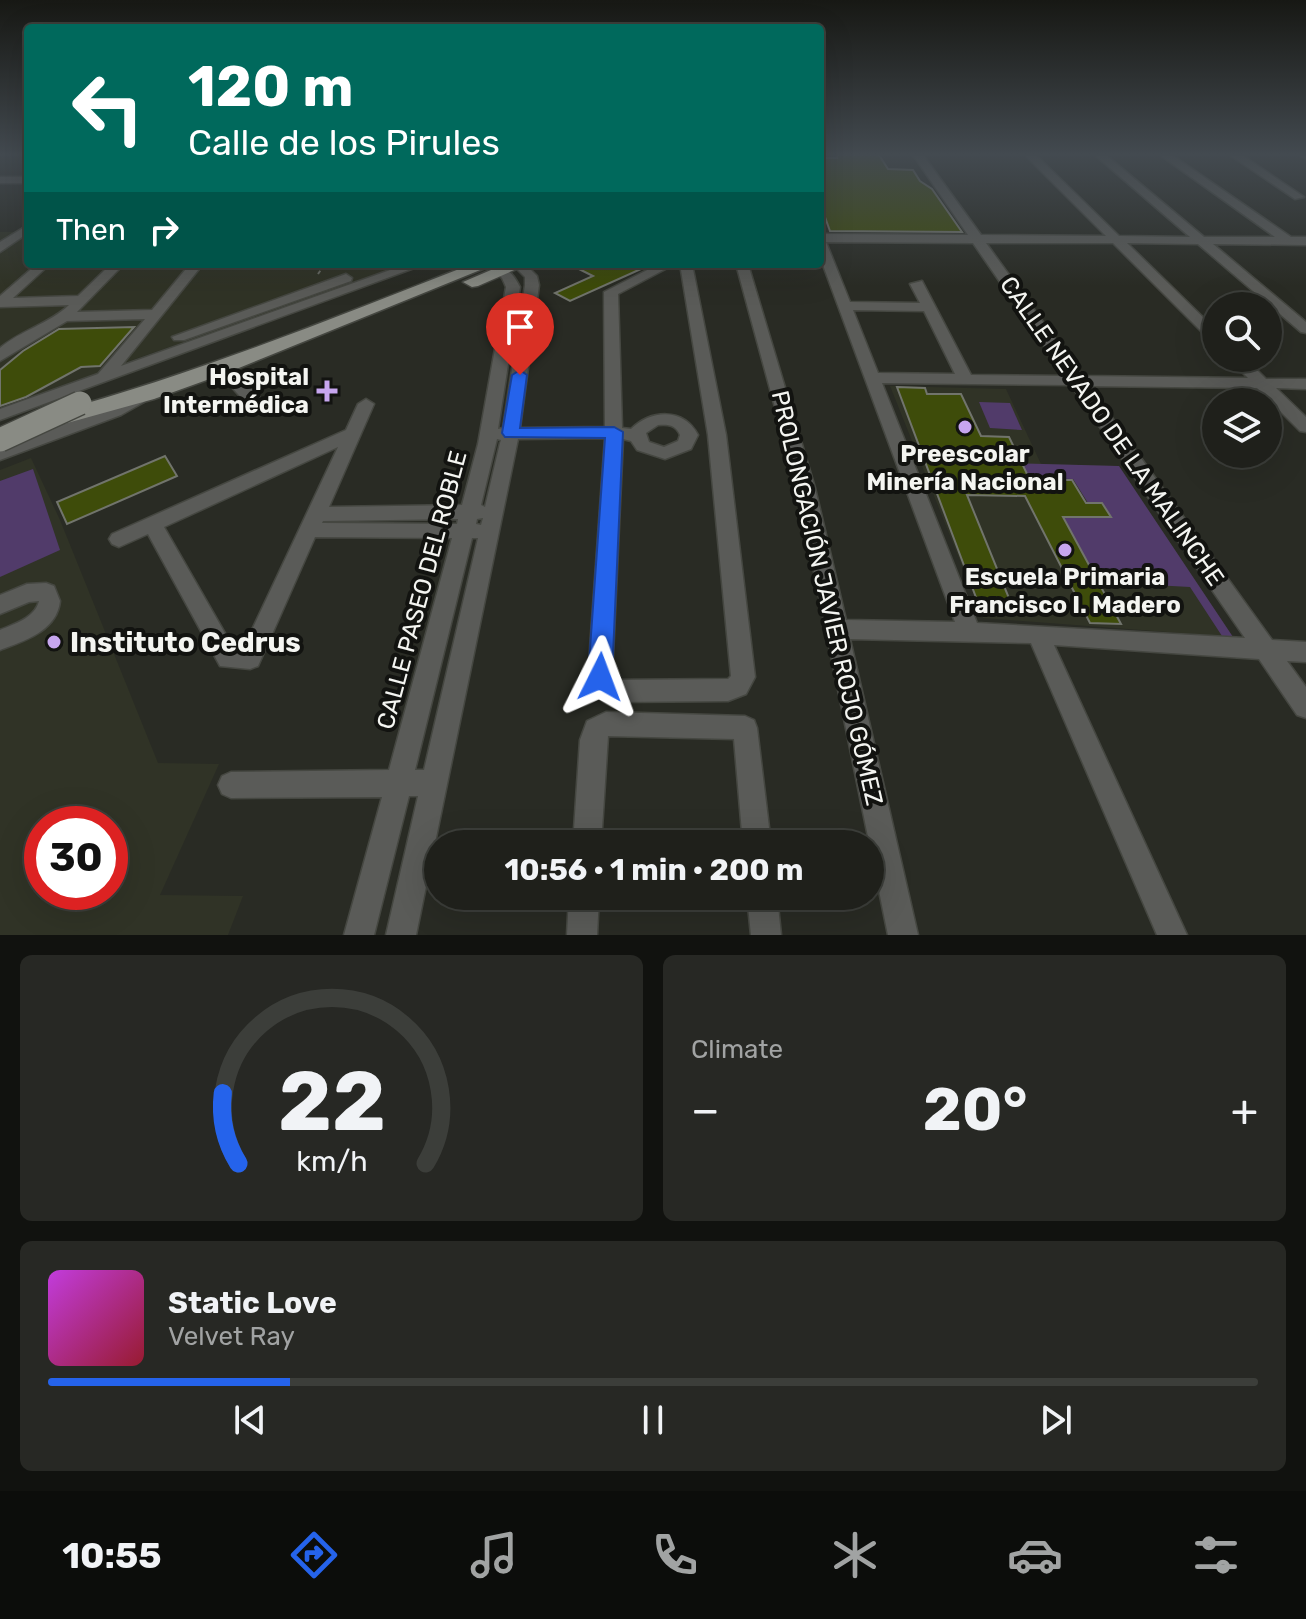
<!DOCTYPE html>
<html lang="en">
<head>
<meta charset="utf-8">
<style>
  :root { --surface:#1f201b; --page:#272824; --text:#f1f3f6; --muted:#a1a3a3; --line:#3c3e3a; --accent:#2563eb }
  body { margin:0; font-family:Rubik,sans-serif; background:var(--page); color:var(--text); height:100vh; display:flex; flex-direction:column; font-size:30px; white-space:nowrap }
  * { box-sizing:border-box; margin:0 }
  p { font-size:26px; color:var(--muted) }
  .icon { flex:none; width:44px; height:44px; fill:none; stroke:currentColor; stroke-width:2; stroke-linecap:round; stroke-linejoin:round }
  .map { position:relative; height:935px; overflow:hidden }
  .panel { display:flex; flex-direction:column; gap:20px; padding:20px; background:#11120f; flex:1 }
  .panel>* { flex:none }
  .banner { position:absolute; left:24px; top:24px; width:800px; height:244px; border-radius:8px; box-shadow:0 8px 32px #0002,0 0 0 2px var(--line); background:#00695c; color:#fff; overflow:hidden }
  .tools { position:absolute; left:1202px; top:292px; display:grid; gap:16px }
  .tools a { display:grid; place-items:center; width:80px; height:80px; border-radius:50%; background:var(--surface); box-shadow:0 8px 32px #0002,0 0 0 2px var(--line); font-size:40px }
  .speed { position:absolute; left:24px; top:806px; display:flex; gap:16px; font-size:40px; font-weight:700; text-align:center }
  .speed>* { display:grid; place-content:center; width:104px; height:104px; border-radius:50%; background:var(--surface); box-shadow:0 8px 32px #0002,0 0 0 2px var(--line); line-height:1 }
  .speed .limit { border:12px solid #d22; background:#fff; color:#111 }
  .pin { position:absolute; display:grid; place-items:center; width:68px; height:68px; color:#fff; margin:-82px -34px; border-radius:50% 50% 50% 0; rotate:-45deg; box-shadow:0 0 8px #0007 }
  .pin .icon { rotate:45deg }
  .me { position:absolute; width:88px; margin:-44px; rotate:3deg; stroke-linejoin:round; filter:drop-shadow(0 0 6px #0008) }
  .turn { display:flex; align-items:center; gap:28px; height:168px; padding:0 32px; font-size:36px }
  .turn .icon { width:104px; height:104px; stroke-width:2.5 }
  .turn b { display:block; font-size:56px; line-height:68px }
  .then { display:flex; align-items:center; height:76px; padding:0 32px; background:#0003; gap:16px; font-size:30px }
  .big { font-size:60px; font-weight:700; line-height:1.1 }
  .panel .card { flex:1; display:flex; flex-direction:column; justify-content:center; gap:12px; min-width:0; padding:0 28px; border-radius:12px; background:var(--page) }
  .panel .dial { align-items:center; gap:0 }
  .dial svg { height:208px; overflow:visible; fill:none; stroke:var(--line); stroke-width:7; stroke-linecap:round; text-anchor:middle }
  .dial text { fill:var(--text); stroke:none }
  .song { display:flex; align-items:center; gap:24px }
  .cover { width:96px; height:96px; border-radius:12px; background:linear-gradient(135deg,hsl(290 70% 55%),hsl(350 70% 35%)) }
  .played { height:8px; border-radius:4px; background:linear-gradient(90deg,var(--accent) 20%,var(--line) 20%) }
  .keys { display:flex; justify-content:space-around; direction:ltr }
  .heat { display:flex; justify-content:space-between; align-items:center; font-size:44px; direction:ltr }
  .panel .tiles { flex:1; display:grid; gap:20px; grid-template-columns:1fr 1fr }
  .card:last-child { grid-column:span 2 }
  .trip { position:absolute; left:424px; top:830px; width:460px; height:80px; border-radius:40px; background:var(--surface); box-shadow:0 8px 32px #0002,0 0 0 2px var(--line); font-weight:700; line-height:80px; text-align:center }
  .menu { display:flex; height:128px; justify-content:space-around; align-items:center; background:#0c0d0b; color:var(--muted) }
  .menu .icon { width:56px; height:56px }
  .menu .current { color:var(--accent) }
  .menu b { font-size:36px; color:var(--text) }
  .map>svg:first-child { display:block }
  .built { fill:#303326; fill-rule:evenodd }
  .green { fill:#513b6a }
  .building { fill:#3e4c0a; stroke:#71746c; stroke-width:2 }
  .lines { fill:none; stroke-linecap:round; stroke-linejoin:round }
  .minor-casing { stroke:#454741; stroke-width:3 }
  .major-casing { stroke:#454741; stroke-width:3 }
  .path { stroke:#6a6c66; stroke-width:2; stroke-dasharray:4 4; stroke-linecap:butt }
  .minor { fill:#5a5b58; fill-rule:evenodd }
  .major { fill:#898b84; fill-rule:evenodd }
  .major-bridge-casing { stroke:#454741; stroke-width:26; stroke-linecap:butt }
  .major-bridge { stroke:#898b84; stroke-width:23 }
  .route { fill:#2563eb; stroke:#184099; stroke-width:2 }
  .poi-dot { fill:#c7a6ef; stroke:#121310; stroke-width:3 }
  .labels { text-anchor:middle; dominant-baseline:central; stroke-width:8; stroke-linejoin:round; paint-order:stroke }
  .poi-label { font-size:24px; font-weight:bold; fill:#f4f5f1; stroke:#121310 }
  .street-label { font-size:24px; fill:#f4f5f1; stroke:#121310 }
  .near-poi-label { font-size:28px; font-weight:bold; fill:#f4f5f1; stroke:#121310; text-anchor:start }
</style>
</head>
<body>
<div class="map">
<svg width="1306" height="935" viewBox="0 0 1306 935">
  <rect width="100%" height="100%" fill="#292b24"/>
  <!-- built -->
  <g class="built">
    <polygon points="28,223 28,264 407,264 124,363 118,371 74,394 0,420 0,232 15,232"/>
    <polygon points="890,386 1006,389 1041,464 1119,466 1233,637 983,618"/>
    <path d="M31 458 60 520 158 763 219 764 160 895 243 896 228 935H0V470ZM42 824H110V892H42Z"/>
  </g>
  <!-- green -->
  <g class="green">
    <polygon points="979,402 1010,403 1022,430 990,428"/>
    <polygon points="1007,463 1119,466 1233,637 1222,636 1190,587 1098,582 1058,507 1082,517 1110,517 1102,503 1088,503 1073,479 1014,478"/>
    <polygon points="33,469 60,550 0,577 0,481"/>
  </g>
  <!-- building -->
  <g class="building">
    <polygon points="836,155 879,155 888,169 913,170 920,181 932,189 962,232 830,231 820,203 820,158 837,158"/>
    <polygon points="569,264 652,264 570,301 555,293 593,276"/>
    <polygon points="134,327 100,366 81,367 26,397 0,406 0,370 23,351 59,329"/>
    <polygon points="897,387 925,388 927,394 961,394 981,436 1009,437 1030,480 1072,480 1086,503 1102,503 1111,517 1063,517 1121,624 1090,623 1025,496 967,495 1013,608 980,608"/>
    <polygon points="165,456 177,476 67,524 57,502"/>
  </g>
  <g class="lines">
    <defs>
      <g id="minor">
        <path d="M913 155H923L981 235 1106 236 1025 155H1036L1119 236 1190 237 1095 155H1106L1204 237H1275L1160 155H1172L1291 237H1306V245L1213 244 1306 322V333L1301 332 1198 244 1127 243 1216 330V342L1211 341 1113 243H986L1082 376 1248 378 1228 358H1245L1266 379H1306V389L1276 388 1306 417V432L1300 431 1257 388 1089 386 1272 640 1306 642V662L1287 661 1306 687V718L1297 715 1259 659 1054 645 1187 935H1157L1031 643 850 639 918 935H888L797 488 736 264H748L815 488 846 620 955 622 820 257V234L968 235ZM826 242 973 243 1065 376 971 375 922 281 910 284 920 303 850 302ZM853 310 924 311 955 374 878 373ZM882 383 1071 385 1245 638 977 623Z"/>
        <polygon points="1230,155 1242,155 1304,197 1295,199"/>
        <polygon points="1299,155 1306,155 1306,159"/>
        <rect x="0" y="177" width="28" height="6"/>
        <polygon points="28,225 28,233 0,252 0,242"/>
        <path d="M37 264H50L13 298 78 296 111 264H124L77 312 152 310 190 264H203L121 366 407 264H425L0 420V409L98 374 145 319 67 321 0 361V348C21 330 49 324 69 305L0 307V296Z"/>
        <path d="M486 264C504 264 512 271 520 287L498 429 503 428 525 285V277L512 264H525L537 276 539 285 520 428 605 427 604 292 659 264H675L618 294 622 428 631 429C651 410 683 407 698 435L691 449 665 459 637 450 631 441 623 439 612 677 615 680 728 679 731 676 708 435 680 264H692L726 435 755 677 746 694 728 701 613 702 595 694 588 677 605 438 518 439 416 935H386L418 796H409L374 935H344L382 797 231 798 222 794 218 785 222 776 231 772 389 770 452 538 315 537 258 666 250 669 220 666 148 534 119 547 112 544 109 539 112 534 346 430 358 404 366 399 374 404 329 507 462 505 478 444 506 287 502 278ZM658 425C668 424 676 425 680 435L678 441 664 447 649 442 646 433ZM497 439 501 440 500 443 485 507 481 505ZM338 447 243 649H234L164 527ZM483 518 481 525 476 524 477 519ZM458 519 457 524 322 523 323 521ZM472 538H478L424 770H415Z"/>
        <polygon points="346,274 352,278 351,281 184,340 174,340 172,337"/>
        <polygon points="222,363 227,365 259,396 261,400 259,404 247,404 217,371 217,365"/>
        <polygon points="138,394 146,399 144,402 121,415 0,460 0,448"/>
        <path d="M46 583 54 586 60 601C57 631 24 641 0 650V630C14 624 35 618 39 601L29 602 0 614V595L27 584Z"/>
        <polygon points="606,712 745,716 754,720 757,728 771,844 743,844 734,739 608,736 601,844 573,844 580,740 587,721"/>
        <polygon points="569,896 599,896 597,935 567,935"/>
        <polygon points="747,896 777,896 781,935 751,935"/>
      </g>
      <g id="major">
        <path d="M472 264H495L229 372 154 399 60 425 52 423 49 418 52 413C196 374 333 318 472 264Z"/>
        <polygon points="505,264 528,264 478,286 472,287 463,282"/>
      </g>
    </defs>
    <!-- minor casing -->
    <use href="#minor" class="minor-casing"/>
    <!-- major casing -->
    <use href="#major" class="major-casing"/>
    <!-- path -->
    <polyline class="path" points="318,274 325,264"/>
    <!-- minor -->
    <use href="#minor" class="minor"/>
    <!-- major -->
    <use href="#major" class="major"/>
    <defs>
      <polyline id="major-bridge" points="0,440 80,403"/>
    </defs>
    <!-- major-bridge casing -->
    <use href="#major-bridge" class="major-bridge-casing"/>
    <!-- major-bridge -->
    <use href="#major-bridge" class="major-bridge"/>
  </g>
  <!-- sky -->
  <linearGradient id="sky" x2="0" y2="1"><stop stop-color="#171814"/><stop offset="0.54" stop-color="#434a50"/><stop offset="1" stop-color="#434a50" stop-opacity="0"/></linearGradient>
  <rect width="1306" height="286" fill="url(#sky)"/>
  <!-- route -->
  <polygon class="route" points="520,370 527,375 520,428 614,427 623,432 612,677 608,685 600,688 591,685 588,677 605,438 505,437 502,433 512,375"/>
  <!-- markers -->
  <g class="poi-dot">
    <path d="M323 379h8v8h8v8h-8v8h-8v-8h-8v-8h8z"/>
    <circle cx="965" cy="427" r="8"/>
    <circle cx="1065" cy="550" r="8"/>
    <circle cx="54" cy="642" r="8"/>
  </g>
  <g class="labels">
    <!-- poi labels -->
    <g class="poi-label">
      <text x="309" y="377" text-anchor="end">Hospital<tspan x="309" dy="28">Intermédica</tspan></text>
      <text x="965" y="454">Preescolar<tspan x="965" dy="28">Minería Nacional</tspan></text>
      <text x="1065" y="577">Escuela Primaria<tspan x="1065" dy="28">Francisco I. Madero</tspan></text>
    </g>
    <!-- street labels -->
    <g class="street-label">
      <text transform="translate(1112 431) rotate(55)">CALLE NEVADO DE LA MALINCHE</text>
      <text transform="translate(422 590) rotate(-75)">CALLE PASEO DEL ROBLE</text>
      <text transform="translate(827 598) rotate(77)">PROLONGACIÓN JAVIER ROJO GÓMEZ</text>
    </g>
    <!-- near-poi labels -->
    <g class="near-poi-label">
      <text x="70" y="642">Instituto Cedrus</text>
    </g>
  </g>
</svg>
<div class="tools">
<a><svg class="icon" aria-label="search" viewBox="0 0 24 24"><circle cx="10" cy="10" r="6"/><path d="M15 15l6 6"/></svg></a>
<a><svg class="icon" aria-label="layers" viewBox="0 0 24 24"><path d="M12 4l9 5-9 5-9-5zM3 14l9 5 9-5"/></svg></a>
</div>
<div class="speed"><div class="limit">30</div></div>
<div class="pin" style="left:520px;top:375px;background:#d93025"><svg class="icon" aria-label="arrive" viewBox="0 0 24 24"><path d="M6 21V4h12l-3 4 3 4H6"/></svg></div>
<svg class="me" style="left:600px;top:677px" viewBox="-20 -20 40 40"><path d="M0-17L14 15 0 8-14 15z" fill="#2563eb" stroke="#fff" stroke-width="4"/></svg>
<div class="trip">10:56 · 1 min · 200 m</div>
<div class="banner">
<div class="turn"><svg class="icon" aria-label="left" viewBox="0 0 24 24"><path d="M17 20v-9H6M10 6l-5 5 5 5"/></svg><div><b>120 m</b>Calle de los Pirules</div></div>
<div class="then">Then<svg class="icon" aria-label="right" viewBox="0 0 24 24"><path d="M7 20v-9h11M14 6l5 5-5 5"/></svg></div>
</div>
</div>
<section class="panel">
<div class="tiles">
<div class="card dial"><svg viewBox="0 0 100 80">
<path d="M14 69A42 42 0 1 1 86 69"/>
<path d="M14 69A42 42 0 0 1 8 42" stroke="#2563eb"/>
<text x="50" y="56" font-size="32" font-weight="700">22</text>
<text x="50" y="72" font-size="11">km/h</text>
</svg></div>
<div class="card"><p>Climate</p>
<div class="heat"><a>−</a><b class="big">20°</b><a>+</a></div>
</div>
<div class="card">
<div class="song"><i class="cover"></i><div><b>Static Love</b><p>Velvet Ray</p></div></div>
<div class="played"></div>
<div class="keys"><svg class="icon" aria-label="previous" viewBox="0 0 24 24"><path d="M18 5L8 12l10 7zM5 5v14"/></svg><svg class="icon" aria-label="pause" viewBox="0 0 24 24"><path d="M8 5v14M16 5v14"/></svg><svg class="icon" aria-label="next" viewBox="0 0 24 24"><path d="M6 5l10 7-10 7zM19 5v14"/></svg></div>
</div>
</div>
</section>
<nav class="menu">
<b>10:55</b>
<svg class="icon current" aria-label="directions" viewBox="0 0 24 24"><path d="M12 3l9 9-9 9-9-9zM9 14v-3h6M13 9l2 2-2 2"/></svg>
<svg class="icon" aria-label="music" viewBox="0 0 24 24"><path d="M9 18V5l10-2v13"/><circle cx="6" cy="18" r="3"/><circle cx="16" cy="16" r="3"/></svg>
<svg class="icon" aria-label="phone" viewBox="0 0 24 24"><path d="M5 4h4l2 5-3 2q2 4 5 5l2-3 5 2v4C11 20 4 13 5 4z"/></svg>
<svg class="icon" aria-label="climate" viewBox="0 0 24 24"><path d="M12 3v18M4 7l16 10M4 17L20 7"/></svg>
<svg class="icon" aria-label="car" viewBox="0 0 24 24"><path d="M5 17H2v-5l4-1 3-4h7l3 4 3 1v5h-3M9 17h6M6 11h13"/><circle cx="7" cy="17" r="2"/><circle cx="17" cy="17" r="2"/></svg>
<svg class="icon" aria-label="filters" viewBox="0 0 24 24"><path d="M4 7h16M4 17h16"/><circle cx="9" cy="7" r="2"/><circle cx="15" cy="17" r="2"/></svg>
</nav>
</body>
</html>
